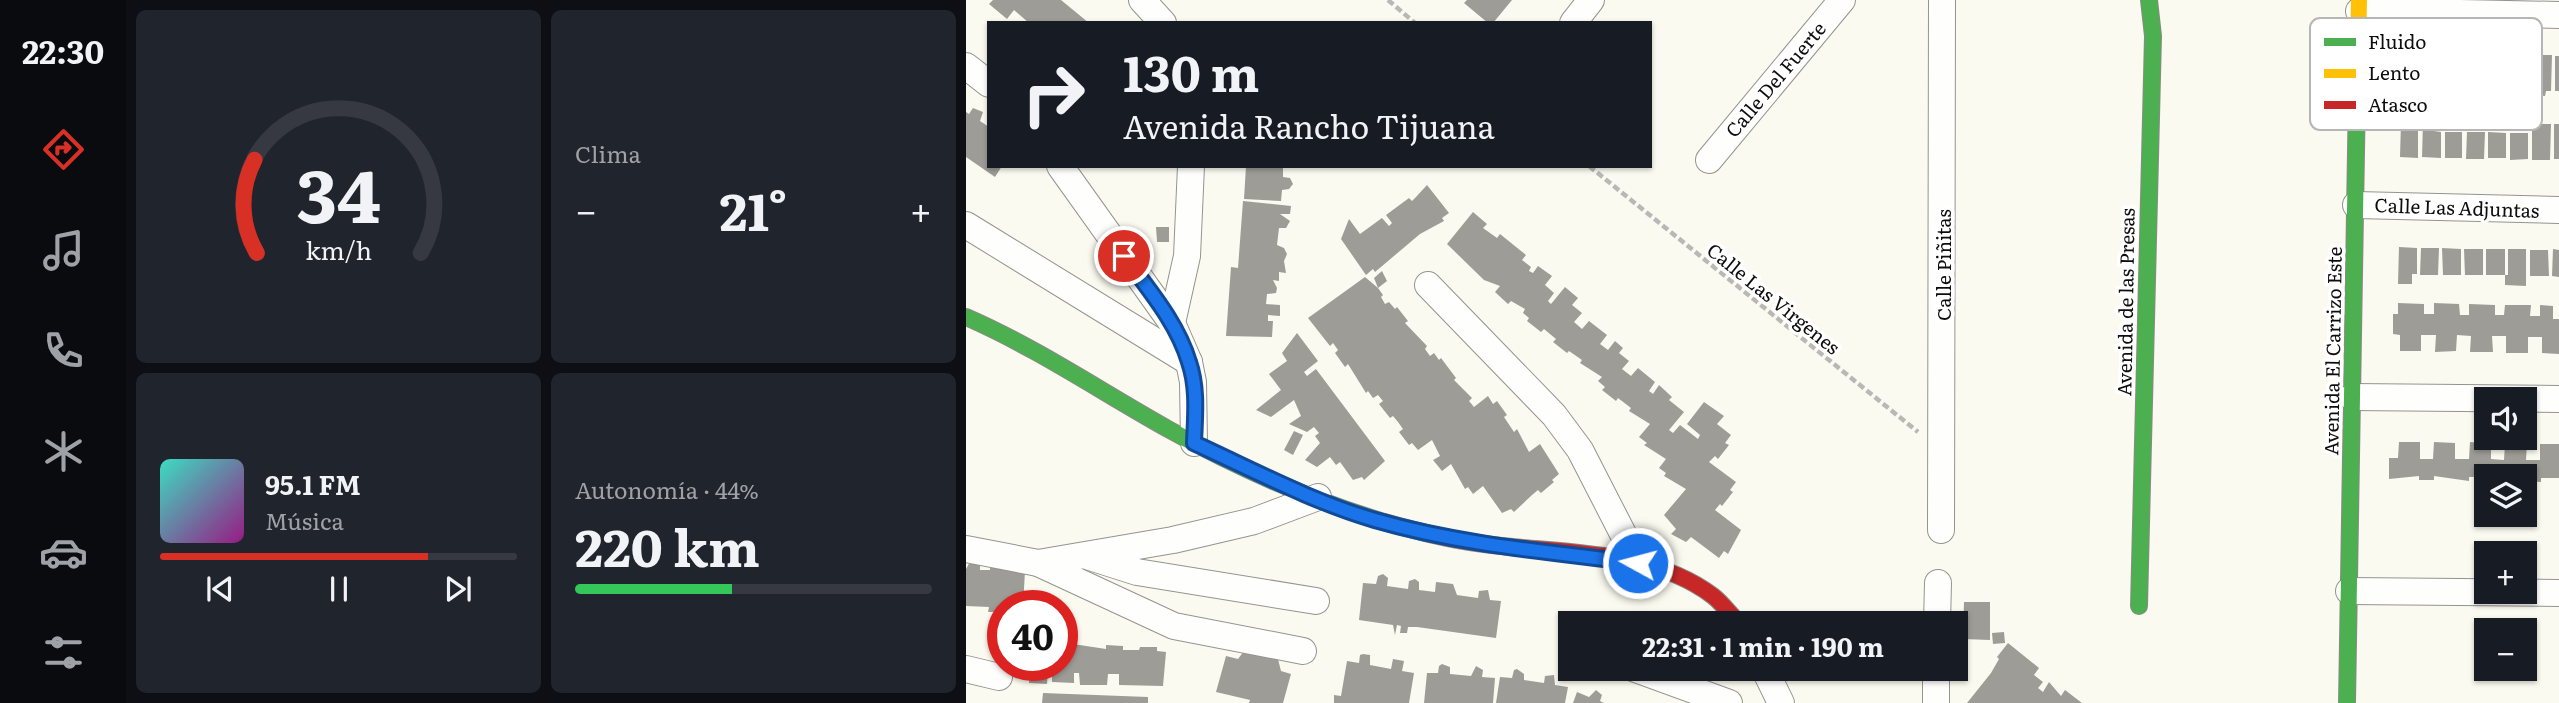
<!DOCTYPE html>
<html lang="es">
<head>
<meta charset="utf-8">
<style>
  :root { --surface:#171b24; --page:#20242c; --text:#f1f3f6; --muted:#9ea1a6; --line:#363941; --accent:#d93025 }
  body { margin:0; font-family:Literata,serif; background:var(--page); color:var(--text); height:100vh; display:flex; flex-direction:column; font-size:26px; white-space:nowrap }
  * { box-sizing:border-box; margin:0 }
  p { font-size:23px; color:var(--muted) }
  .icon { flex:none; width:38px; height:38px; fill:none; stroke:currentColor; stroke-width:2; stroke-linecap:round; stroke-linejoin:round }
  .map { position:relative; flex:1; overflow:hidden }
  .drawer { display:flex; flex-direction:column; gap:10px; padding:10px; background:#0d0f14; width:840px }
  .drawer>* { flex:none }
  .guide { position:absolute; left:21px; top:21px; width:665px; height:147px; border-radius:0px; box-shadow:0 2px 5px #0004; background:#171b24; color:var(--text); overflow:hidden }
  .tools { position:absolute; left:1508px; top:387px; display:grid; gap:14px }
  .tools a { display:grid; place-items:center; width:63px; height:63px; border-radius:0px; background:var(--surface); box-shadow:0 2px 5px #0004; font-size:35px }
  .speed { position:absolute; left:21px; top:590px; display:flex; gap:14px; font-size:35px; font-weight:700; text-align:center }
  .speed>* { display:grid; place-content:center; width:91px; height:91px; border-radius:50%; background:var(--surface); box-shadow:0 2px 5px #0004; line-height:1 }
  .speed .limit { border:10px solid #d22; background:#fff; color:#111 }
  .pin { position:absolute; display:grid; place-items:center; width:60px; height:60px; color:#fff; margin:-30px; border:4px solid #fff; border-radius:50%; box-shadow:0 2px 7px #0007 }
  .me { position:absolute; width:77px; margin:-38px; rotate:277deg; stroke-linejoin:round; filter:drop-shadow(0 0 5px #0008) }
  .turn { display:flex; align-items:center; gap:24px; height:147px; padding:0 21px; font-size:32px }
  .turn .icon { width:91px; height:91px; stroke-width:2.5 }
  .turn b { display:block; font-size:49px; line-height:60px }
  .big { font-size:52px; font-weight:700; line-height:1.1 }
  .drawer .widget { flex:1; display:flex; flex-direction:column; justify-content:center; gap:10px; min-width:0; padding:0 24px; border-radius:10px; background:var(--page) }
  .drawer .dial { align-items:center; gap:0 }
  .dial svg { height:182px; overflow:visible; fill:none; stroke:var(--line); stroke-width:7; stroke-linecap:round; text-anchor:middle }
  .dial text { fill:var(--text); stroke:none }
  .song { display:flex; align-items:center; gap:21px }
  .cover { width:84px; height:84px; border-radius:10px; background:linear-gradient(135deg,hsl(170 70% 55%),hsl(310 70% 35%)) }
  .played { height:7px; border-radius:4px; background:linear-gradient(90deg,var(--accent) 75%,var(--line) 75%) }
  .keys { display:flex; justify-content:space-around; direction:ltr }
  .heat { display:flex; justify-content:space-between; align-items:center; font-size:38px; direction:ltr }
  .charge { height:10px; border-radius:5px; background:linear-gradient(90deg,#34c759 44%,var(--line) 0) }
  .drawer .tiles { flex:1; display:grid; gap:10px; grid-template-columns:repeat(2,1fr) }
  .trip { position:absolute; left:592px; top:611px; width:410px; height:70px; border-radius:0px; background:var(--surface); box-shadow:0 2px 5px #0004; font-weight:700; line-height:70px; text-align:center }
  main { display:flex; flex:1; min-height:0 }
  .tabs { display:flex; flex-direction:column; width:126px; justify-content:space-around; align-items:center; background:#090b0e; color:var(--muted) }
  .tabs .icon { width:49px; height:49px }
  .tabs .selected { color:var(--accent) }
  .tabs b { font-size:32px; color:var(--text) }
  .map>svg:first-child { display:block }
  .building { fill:#9e9c96 }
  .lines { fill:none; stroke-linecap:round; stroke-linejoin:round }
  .street-casing { stroke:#94948f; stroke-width:28 }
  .fast-casing { stroke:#8b8a86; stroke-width:18 }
  .slow-casing { stroke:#8b8a86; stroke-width:18 }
  .jam-casing { stroke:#8b8a86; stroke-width:18 }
  .path { stroke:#b8b8b6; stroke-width:4.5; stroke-dasharray:7 3.5; stroke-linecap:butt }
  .street { stroke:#fefefd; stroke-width:26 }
  .fast { stroke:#4caf50; stroke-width:16 }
  .slow { stroke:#ffc107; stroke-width:16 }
  .jam { stroke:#c62828; stroke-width:16 }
  .route-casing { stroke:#114b97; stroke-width:18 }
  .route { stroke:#1a73e8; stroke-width:12 }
  .labels { text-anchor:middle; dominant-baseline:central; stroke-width:7; stroke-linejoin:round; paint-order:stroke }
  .street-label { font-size:19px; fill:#0d0d0d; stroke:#fff }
  .key { fill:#fff; stroke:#b6b6b6; stroke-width:2 }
  .key-label { font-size:19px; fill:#0d0d0d }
</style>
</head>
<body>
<main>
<nav class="tabs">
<b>22:30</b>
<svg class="icon selected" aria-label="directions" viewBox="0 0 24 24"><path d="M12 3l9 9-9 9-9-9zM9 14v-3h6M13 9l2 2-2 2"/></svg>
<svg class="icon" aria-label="music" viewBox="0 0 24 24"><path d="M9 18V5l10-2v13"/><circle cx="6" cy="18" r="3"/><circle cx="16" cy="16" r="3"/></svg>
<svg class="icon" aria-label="phone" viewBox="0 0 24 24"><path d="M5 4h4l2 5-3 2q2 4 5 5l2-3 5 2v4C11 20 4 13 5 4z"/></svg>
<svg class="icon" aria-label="climate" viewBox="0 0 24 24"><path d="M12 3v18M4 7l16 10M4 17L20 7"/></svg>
<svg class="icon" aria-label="car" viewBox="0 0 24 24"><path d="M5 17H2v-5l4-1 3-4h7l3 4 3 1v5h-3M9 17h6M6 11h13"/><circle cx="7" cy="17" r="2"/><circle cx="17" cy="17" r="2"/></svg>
<svg class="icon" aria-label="filters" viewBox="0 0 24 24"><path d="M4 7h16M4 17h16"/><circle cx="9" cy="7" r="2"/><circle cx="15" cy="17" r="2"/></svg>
</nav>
<section class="drawer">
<div class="tiles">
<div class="widget dial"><svg viewBox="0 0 100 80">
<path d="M14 69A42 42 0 1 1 86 69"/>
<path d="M14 69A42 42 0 0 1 13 28" stroke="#d93025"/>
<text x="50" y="56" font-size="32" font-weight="700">34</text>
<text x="50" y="72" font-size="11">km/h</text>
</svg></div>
<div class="widget"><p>Clima</p>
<div class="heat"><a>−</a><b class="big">21°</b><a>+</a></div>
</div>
<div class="widget">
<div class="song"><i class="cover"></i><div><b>95.1 FM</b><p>Música</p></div></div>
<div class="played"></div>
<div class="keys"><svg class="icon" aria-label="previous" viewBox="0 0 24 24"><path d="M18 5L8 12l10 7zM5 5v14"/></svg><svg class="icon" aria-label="pause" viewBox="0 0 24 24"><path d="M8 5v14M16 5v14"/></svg><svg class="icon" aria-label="next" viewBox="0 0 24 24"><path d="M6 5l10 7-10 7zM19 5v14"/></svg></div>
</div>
<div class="widget"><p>Autonomía · 44%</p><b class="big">220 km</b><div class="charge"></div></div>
</div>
</section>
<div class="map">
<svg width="1593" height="703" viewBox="0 0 1593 703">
  <rect width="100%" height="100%" fill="#fbfaf0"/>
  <!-- building -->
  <g class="building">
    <polygon points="27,0 95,0 123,23 63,23 48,10 41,19 23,4"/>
    <polygon points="501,0 546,0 527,23 522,23 498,3"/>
    <polygon points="1567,55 1586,55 1585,91 1580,91 1579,96 1567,95"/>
    <rect x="1589" y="56" width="4" height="35"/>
    <polygon points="7,108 17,112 14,121 23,127 23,166 36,166 29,177 0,157 0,112 3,114"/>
    <polygon points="1435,122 1452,122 1452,158 1434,157"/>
    <polygon points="1457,122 1468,122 1468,131 1475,132 1475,158 1456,157"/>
    <polygon points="1566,124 1585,124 1584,160 1566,160"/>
    <rect x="1588" y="124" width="5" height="35"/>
    <rect x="1479" y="132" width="17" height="26"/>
    <polygon points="1501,132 1519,132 1518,159 1500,159"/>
    <polygon points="1522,132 1540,133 1540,158 1522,158"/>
    <polygon points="1544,133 1562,133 1562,159 1544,160"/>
    <polygon points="280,166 317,166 317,177 324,178 327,184 323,189 316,190 315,201 278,199"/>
    <polygon points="461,185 483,213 476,218 478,221 454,234 409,272 407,269 400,275 375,239 383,219 394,234 416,218 423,226 426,223 420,215 443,198 446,201 450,197"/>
    <polygon points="277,201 325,206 324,214 314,214 324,221 320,228 313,228 311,245 318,248 321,254 318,261 320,273 313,272 313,281 307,280 311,288 310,293 301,294 300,304 314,305 314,316 302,315 302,321 307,321 306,337 260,336 265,267 272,268"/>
    <polygon points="507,212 521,224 517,228 531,238 534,234 560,255 556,260 565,267 563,271 567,273 572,266 586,276 579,285 588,293 582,301 585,304 599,287 612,298 606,305 616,313 608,322 616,329 623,321 641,335 634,344 642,350 649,341 657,348 653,353 663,361 656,369 665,376 672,368 689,382 683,391 687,394 693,385 706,397 703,400 718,412 703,430 707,433 714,425 732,439 734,435 721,424 738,402 758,416 751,424 765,435 759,443 763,445 752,459 749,456 743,462 770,482 764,490 767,492 756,506 754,504 749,510 775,530 762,554 758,551 753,558 725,537 720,542 705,534 710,529 698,515 720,489 698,476 700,473 693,468 700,459 678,445 681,443 673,437 684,424 663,411 665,408 652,398 650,401 636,390 639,387 632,381 636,377 614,363 616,360 603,351 601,353 587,342 590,339 578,329 575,332 561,321 563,318 557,313 559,309 545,301 542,304 529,292 534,286 518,280 481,244"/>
    <polygon points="190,227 203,227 203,242 191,242"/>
    <polygon points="1433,247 1451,248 1451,274 1446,274 1446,284 1432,284"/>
    <polygon points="1455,248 1473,248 1472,275 1454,275"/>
    <polygon points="1476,248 1495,249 1495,275 1477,275"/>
    <polygon points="1498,249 1517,249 1517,275 1499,275"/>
    <polygon points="1520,249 1539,249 1539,275 1542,275 1542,249 1560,249 1560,286 1539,285 1539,275 1520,275"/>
    <polygon points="1587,249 1593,250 1593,277 1586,276"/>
    <polygon points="1564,250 1582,250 1583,276 1564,276"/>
    <polygon points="416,271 421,281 412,288 417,295 415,297 419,304 423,302 429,309 431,307 442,321 439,323 461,346 459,349 464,356 468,353 473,360 475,358 490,378 488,380 506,398 503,401 508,407 522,396 527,404 531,401 541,415 538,417 548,432 551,429 563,452 574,444 593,474 586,480 588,482 575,493 572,490 566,495 548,512 545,509 536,513 517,486 507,494 502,487 499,489 485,464 476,471 467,460 474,456 466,440 452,450 446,443 443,445 433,432 437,429 432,422 427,416 424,418 413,404 417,401 412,395 407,398 402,391 400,393 382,364 379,367 369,353 372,350 367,343 364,346 342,318 399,277 412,288 408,278"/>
    <polygon points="1432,303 1458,304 1458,314 1468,314 1468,303 1493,304 1494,315 1503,315 1503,304 1529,305 1529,315 1538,315 1539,305 1565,305 1564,316 1574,316 1574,305 1587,306 1587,319 1593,319 1593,354 1576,353 1576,337 1562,337 1562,353 1540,353 1540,336 1526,336 1527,352 1504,352 1505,336 1491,335 1490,351 1469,352 1470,335 1455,335 1455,351 1434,351 1434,335 1427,334 1427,314 1432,314"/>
    <polygon points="331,333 352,361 338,372 341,376 350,369 419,461 398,480 396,477 387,480 374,462 370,465 364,457 351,467 339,460 354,443 349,436 353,433 348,427 341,432 323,424 335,416 328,400 305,417 290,410 315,390 303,374 321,361 316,353"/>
    <polygon points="328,431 337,435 327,455 318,450"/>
    <polygon points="1433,442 1454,442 1454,459 1467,459 1468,442 1489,443 1489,459 1503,459 1504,442 1525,444 1525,459 1538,460 1539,444 1561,444 1560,460 1574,460 1574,444 1593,444 1593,478 1575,478 1575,482 1560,481 1559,476 1503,477 1503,481 1468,476 1468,480 1453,480 1453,476 1423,479 1423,458 1432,458"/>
    <polygon points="5,560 14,563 14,570 24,570 24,561 59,571 57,606 37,606 37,612 22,612 23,607 0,606 0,569"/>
    <polygon points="417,574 422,578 421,586 442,589 443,581 449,579 453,582 453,590 469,592 470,582 487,584 491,595 512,598 513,591 522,590 524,600 535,601 530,638 451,627 442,627 441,633 434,633 435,626 431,625 429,635 427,625 393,620 397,583 410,584 412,576"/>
    <polygon points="998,602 1024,602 1024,640 997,639"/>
    <polygon points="1038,632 1039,643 1027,644 1026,633"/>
    <polygon points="1042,643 1073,668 1068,675 1077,682 1072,688 1077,692 1083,682 1095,696 1099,690 1116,703 1001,703 1025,673 1033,659 1031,657"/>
    <polygon points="107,644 140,649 140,645 157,646 157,650 173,650 174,647 191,647 191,651 200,652 197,686 153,685 153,674 142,674 141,685 114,685 113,673 108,673 108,683 86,682 86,671 82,671 81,684 63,683 64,665 96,665 96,647 106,648"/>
    <polygon points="278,651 312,659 315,671 325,674 317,703 283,703 284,700 250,692 260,656 272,659"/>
    <polygon points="397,654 404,655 404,665 425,669 427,659 438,661 436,671 448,673 443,703 368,703 368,695 375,696 381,661 393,663 394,655"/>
    <polygon points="476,664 484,667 484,674 505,676 510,666 517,670 516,677 529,678 527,703 458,703 461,673 472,673 473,666"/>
    <polygon points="551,669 558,674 558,680 578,683 579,676 588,675 589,685 602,687 599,703 530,703 534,677 546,678 548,670"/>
    <polygon points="630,690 636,695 634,701 638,703 607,703 611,692 623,697"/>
    <polygon points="77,693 182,697 182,703 76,703"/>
  </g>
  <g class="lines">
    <defs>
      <g id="street">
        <polyline points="176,0 197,23"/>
        <polyline points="1393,11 1593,15"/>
        <polyline points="607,23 625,0"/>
        <polyline points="0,66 23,84"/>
        <polyline points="743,160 876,0"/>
        <polyline points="94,166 206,323 223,362 227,382 228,443"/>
        <polyline points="1390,205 1593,210"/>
        <polyline points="0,225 223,362"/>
        <polyline points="462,285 588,415 614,450 672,563"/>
        <polyline points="206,323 221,256 225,166"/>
        <polyline points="1386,397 1593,399"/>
        <polyline points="975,530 976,0"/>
        <polyline points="0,549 72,563 207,540 288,521 352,497"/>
        <polyline points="124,557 171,572 350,601"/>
        <polyline points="72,563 208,626 337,651"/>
        <polyline points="1383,591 1593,593"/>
        <polyline points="971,623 972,583"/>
        <polyline points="667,668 763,703"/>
        <polyline points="798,668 815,703"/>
        <polyline points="0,669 33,677"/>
        <polyline points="970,703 970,668"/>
      </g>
      <g id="fast">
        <path d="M0 317C71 348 134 391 202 429 270 467 343 499 418 522"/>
        <polyline points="1173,606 1187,36 1183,0"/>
        <polyline points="1381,703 1391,90"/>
      </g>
      <polyline id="slow" points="1391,90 1393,0"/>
      <path id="jam" d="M418 522C451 531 484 540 518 544 592 554 684 548 747 596 756 603 764 614 773 623"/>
    </defs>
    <!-- street casing -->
    <use href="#street" class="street-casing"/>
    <!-- fast casing -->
    <use href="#fast" class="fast-casing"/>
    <!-- slow casing -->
    <use href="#slow" class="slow-casing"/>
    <!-- jam casing -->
    <use href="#jam" class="jam-casing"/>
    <!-- path -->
    <g class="path">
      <polyline points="422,0 449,23"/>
      <polyline points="623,166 952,432"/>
    </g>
    <!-- street -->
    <use href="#street" class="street"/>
    <!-- fast -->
    <use href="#fast" class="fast"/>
    <!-- slow -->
    <use href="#slow" class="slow"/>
    <!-- jam -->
    <use href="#jam" class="jam"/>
  </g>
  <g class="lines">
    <defs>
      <path id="route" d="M158 256C182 289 211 322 223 362 232 388 229 416 228 443 287 470 347 502 409 520 495 545 584 552 672 563"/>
    </defs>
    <!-- route casing -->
    <use href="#route" class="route-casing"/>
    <!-- route -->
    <use href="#route" class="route"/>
  </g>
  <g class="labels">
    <!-- street labels -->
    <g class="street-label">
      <text transform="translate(809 79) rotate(-50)">Calle Del Fuerte</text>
      <text transform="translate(1491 207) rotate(2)">Calle Las Adjuntas</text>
      <text transform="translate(977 265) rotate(-90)">Calle Piñitas</text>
      <text transform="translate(808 298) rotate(39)">Calle Las Virgenes</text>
      <text transform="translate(1159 302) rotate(-89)">Avenida de las Presas</text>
      <text transform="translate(1366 351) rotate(-89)">Avenida El Carrizo Este</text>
    </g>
  </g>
  <!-- legend -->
  <rect x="1344" y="18" width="232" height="112" rx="10" class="key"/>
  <rect x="1358" y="38" width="32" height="8" fill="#4caf50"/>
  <rect x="1358" y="69" width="32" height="9" fill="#ffc107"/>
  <rect x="1358" y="101" width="32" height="8" fill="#c62828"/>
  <g class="key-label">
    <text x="1402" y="49">Fluido</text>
    <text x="1402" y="80">Lento</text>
    <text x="1402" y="112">Atasco</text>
  </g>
</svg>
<div class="tools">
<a><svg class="icon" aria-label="sound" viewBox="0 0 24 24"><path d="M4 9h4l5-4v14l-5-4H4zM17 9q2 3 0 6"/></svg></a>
<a><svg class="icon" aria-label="layers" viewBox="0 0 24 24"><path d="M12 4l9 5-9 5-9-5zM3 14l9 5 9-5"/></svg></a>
<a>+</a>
<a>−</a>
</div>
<div class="speed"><div class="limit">40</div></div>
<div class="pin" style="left:158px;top:256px;background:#d93025"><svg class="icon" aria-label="arrive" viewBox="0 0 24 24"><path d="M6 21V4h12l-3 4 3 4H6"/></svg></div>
<svg class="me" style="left:672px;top:563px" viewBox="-20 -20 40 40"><circle r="17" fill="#1a73e8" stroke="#fff" stroke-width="3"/><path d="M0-11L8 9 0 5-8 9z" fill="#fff"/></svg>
<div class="trip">22:31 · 1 min · 190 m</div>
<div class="guide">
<div class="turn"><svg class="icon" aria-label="right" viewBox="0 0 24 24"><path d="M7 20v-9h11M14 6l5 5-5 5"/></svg><div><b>130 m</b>Avenida Rancho Tijuana</div></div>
</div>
</div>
</main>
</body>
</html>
